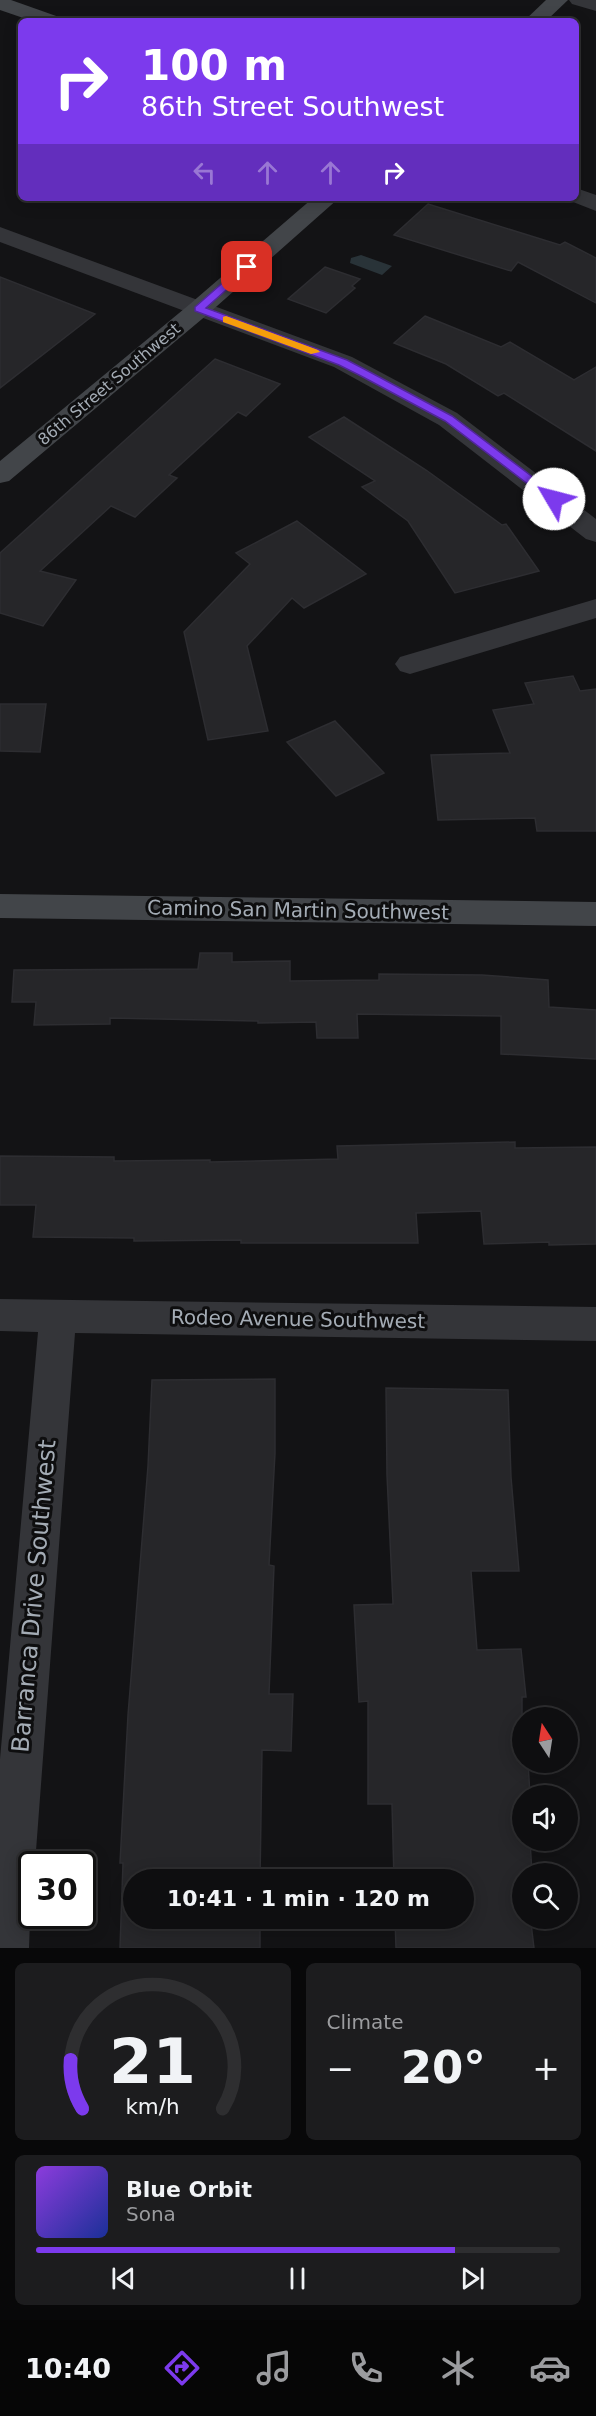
<!DOCTYPE html>
<html lang="en">
<head>
<meta charset="utf-8">
<style>
  :root { --surface:#0e0e10; --page:#1c1c1e; --text:#f1f3f6; --muted:#9b9c9f; --line:#2e2e30; --accent:#7c3aed }
  body { margin:0; font-family:"DejaVu Sans",sans-serif; background:var(--page); color:var(--text); height:100vh; display:flex; flex-direction:column; font-size:22px; white-space:nowrap }
  * { box-sizing:border-box; margin:0 }
  p { font-size:20px; color:var(--muted) }
  .icon { flex:none; width:33px; height:33px; fill:none; stroke:currentColor; stroke-width:2; stroke-linecap:round; stroke-linejoin:round }
  .map { position:relative; height:1948px; overflow:hidden }
  .details { display:flex; flex-direction:column; gap:15px; padding:15px; background:#080809; flex:1 }
  .details>* { flex:none }
  .banner { position:absolute; left:18px; top:18px; width:561px; height:183px; border-radius:9px; box-shadow:0 3px 15px #0003,0 0 0 2px var(--line); background:#7c3aed; color:#fff; overflow:hidden }
  .needle { width:39px; rotate:348deg }
  .controls { position:absolute; left:512px; top:1707px; display:grid; gap:12px }
  .controls a { display:grid; place-items:center; width:66px; height:66px; border-radius:50%; background:var(--surface); box-shadow:0 3px 15px #0003,0 0 0 2px var(--line); font-size:30px }
  .speed { position:absolute; left:18px; top:1851px; display:flex; gap:12px; font-size:30px; font-weight:700; text-align:center }
  .speed>* { display:grid; place-content:center; width:78px; height:78px; border-radius:50%; background:var(--surface); box-shadow:0 3px 15px #0003,0 0 0 2px var(--line); line-height:1 }
  .speed .limit { border:3px solid #111; border-radius:9px; background:#fff; color:#111 }
  .pin { position:absolute; display:grid; place-items:center; width:51px; height:51px; color:#fff; margin:-26px; border-radius:12px; box-shadow:0 3px 9px #0006 }
  .me { position:absolute; width:66px; margin:-33px; rotate:307deg; stroke-linejoin:round; filter:drop-shadow(0 0 4px #0008) }
  .turn { display:flex; align-items:center; gap:21px; height:126px; padding:0 24px; font-size:27px }
  .turn .icon { width:78px; height:78px; stroke-width:2.5 }
  .turn b { display:block; font-size:42px; line-height:51px }
  .lanes { display:flex; align-items:center; height:57px; padding:0 24px; background:#0003; justify-content:center; gap:30px; direction:ltr }
  .lanes .off { opacity:.35 }
  .big { font-size:45px; font-weight:700; line-height:1.1 }
  .details .tile { flex:1; display:flex; flex-direction:column; justify-content:center; gap:9px; min-width:0; padding:0 21px; border-radius:9px; background:var(--page) }
  .details .dial { align-items:center; gap:0 }
  .dial svg { height:156px; overflow:visible; fill:none; stroke:var(--line); stroke-width:7; stroke-linecap:round; text-anchor:middle }
  .dial text { fill:var(--text); stroke:none }
  .song { display:flex; align-items:center; gap:18px }
  .cover { width:72px; height:72px; border-radius:9px; background:linear-gradient(135deg,hsl(270 70% 55%),hsl(230 70% 35%)) }
  .played { height:6px; border-radius:3px; background:linear-gradient(90deg,var(--accent) 80%,var(--line) 80%) }
  .keys { display:flex; justify-content:space-around; direction:ltr }
  .heat { display:flex; justify-content:space-between; align-items:center; font-size:33px; direction:ltr }
  .details .tiles { flex:1; display:grid; gap:15px; grid-template-columns:1fr 1fr }
  .tile:last-child { grid-column:span 2 }
  .trip { position:absolute; left:123px; top:1869px; width:351px; height:60px; border-radius:30px; background:var(--surface); box-shadow:0 3px 15px #0003,0 0 0 2px var(--line); font-weight:700; line-height:60px; text-align:center }
  .dock { display:flex; height:96px; justify-content:space-around; align-items:center; background:#060606; color:var(--muted) }
  .dock .icon { width:42px; height:42px }
  .dock .current { color:var(--accent) }
  .dock b { font-size:27px; color:var(--text) }
  .map>svg:first-child { display:block }
  .water { fill:#293338 }
  .building { fill:#262629; stroke:#2d2d31; stroke-width:1.5 }
  .lines { fill:none; stroke-linecap:round; stroke-linejoin:round }
  .street { fill:#343539; fill-rule:evenodd }
  .secondary { fill:#424549; fill-rule:evenodd }
  .route { fill:#7c3aed; stroke:#51269a; stroke-width:1.5 }
  .slow { fill:#f59e0b }
  .labels { text-anchor:middle; dominant-baseline:central; stroke-width:6; stroke-linejoin:round; paint-order:stroke }
  .far-street-label { font-size:16px; fill:#a4acb5; stroke:#0e0e0f }
  .street-label { font-size:20px; fill:#a4acb5; stroke:#0e0e0f }
  .near-street-label { font-size:24px; fill:#a4acb5; stroke:#0e0e0f }
</style>
</head>
<body>
<div class="map">
<svg width="596" height="1948" viewBox="0 0 596 1948">
  <rect width="100%" height="100%" fill="#131315"/>
  <!-- water -->
  <polygon class="water" points="361,255 392,266 382,275 350,263 351,258"/>
  <!-- building -->
  <g class="building">
    <polygon points="428,204 560,245 565,242 596,258 596,303 518,262 511,271 394,235"/>
    <polygon points="325,267 360,279 352,286 355,288 326,313 288,299"/>
    <polygon points="0,277 95,314 0,388"/>
    <polygon points="425,316 501,347 510,342 574,380 596,367 596,451 504,393 498,396 446,364 394,343"/>
    <polygon points="215,359 280,384 246,416 238,412 169,475 177,478 135,517 111,506 40,571 76,580 43,626 0,613 0,553"/>
    <polygon points="344,417 426,470 502,525 506,524 539,571 455,593 408,521 362,487 375,481 309,437"/>
    <polygon points="297,521 366,574 304,608 292,598 247,646 268,731 208,740 184,632 250,564 236,553"/>
    <polygon points="573,676 580,691 596,689 596,831 537,831 535,818 438,820 431,755 510,753 493,710 534,704 525,683"/>
    <polygon points="0,704 46,704 40,752 0,751"/>
    <polygon points="335,721 384,773 336,796 287,742"/>
    <polygon points="200,953 232,953 232,962 290,961 290,981 379,980 379,974 482,975 548,980 549,1007 596,1010 596,1059 501,1054 501,1016 357,1014 358,1038 317,1038 316,1022 258,1023 258,1021 110,1018 110,1024 34,1025 36,1002 12,1002 14,970 198,969"/>
    <polygon points="515,1142 515,1148 596,1147 596,1244 549,1245 549,1242 484,1244 481,1211 416,1213 418,1243 241,1243 241,1240 134,1241 134,1238 33,1237 36,1205 0,1205 0,1156 114,1157 114,1161 210,1160 210,1162 338,1159 337,1146"/>
    <polygon points="275,1379 275,1453 269,1565 274,1566 269,1694 293,1694 291,1751 262,1750 260,1880 134,1880 134,1918 260,1918 260,1948 120,1948 123,1863 120,1863 128,1715 148,1466 152,1380"/>
    <polygon points="386,1388 508,1390 511,1477 519,1571 471,1571 477,1650 521,1649 526,1697 522,1697 522,1762 528,1762 530,1796 522,1796 522,1840 530,1840 532,1874 522,1874 522,1918 535,1918 535,1923 531,1923 534,1948 396,1948 395,1918 464,1918 464,1880 394,1880 392,1804 368,1804 368,1701 359,1702 354,1605 393,1604 387,1475"/>
  </g>
  <g class="lines">
    <!-- street -->
    <g class="street">
      <polygon points="569,0 596,0 596,11 572,4"/>
      <polygon points="576,188 596,195 596,211 568,200 567,198 576,198"/>
      <polygon points="0,227 352,357 457,413 596,519 596,542 586,539 439,425 334,367 0,242"/>
      <polygon points="596,599 596,618 410,674 400,671 395,664 400,657"/>
      <polygon points="0,1299 596,1307 596,1341 75,1333 35,1864 32,1864 29,1948 0,1948 0,1759 38,1332 0,1331"/>
    </g>
    <!-- secondary -->
    <g class="secondary">
      <polygon points="0,0 11,0 59,17 62,21 32,21 0,10"/>
      <polygon points="546,0 568,0 546,21 524,21"/>
      <polygon points="313,198 339,198 208,314 9,481 0,483 0,461 190,304"/>
      <polygon points="0,894 596,902 596,926 0,918"/>
    </g>
  </g>
  <!-- route -->
  <polygon class="route" points="243,265 252,267 206,308 347,360 368,371 452,416 558,496 558,501 550,501 445,421 361,376 339,365 195,311 195,307"/>
  <!-- slow -->
  <polygon class="slow" points="226,316 318,350 320,352 311,354 223,322 223,317"/>
  <g class="labels">
    <!-- far-street labels -->
    <g class="far-street-label">
      <text transform="translate(109 384) rotate(-40)">86th Street Southwest</text>
    </g>
    <!-- street labels -->
    <g class="street-label">
      <text transform="translate(298 910) rotate(1)">Camino San Martin Southwest</text>
      <text transform="translate(298 1319) rotate(1)">Rodeo Avenue Southwest</text>
    </g>
    <!-- near-street labels -->
    <g class="near-street-label">
      <text transform="translate(34 1596) rotate(-85)">Barranca Drive Southwest</text>
    </g>
  </g>
</svg>
<div class="controls">
<a><svg class="needle" viewBox="-14 -14 28 28"><path d="M0-13l5 13h-10z" fill="#e53935"/><path d="M0 13l5-13h-10z" fill="#9b9c9f"/></svg></a>
<a><svg class="icon" aria-label="sound" viewBox="0 0 24 24"><path d="M4 9h4l5-4v14l-5-4H4zM17 9q2 3 0 6"/></svg></a>
<a><svg class="icon" aria-label="search" viewBox="0 0 24 24"><circle cx="10" cy="10" r="6"/><path d="M15 15l6 6"/></svg></a>
</div>
<div class="speed"><div class="limit">30</div></div>
<div class="pin" style="left:247px;top:267px;background:#d93025"><svg class="icon" aria-label="arrive" viewBox="0 0 24 24"><path d="M6 21V4h12l-3 4 3 4H6"/></svg></div>
<svg class="me" style="left:554px;top:499px" viewBox="-20 -20 40 40"><circle r="19" fill="#fff"/><path d="M0-13L10 11 0 6-10 11z" fill="#7c3aed"/></svg>
<div class="trip">10:41 · 1 min · 120 m</div>
<div class="banner">
<div class="turn"><svg class="icon" aria-label="right" viewBox="0 0 24 24"><path d="M7 20v-9h11M14 6l5 5-5 5"/></svg><div><b>100 m</b>86th Street Southwest</div></div>
<div class="lanes"><svg class="icon off" aria-label="left" viewBox="0 0 24 24"><path d="M17 20v-9H6M10 6l-5 5 5 5"/></svg><svg class="icon off" aria-label="ahead" viewBox="0 0 24 24"><path d="M12 20V5M6 11l6-6 6 6"/></svg><svg class="icon off" aria-label="ahead" viewBox="0 0 24 24"><path d="M12 20V5M6 11l6-6 6 6"/></svg><svg class="icon" aria-label="right" viewBox="0 0 24 24"><path d="M7 20v-9h11M14 6l5 5-5 5"/></svg></div>
</div>
</div>
<section class="details">
<div class="tiles">
<div class="tile dial"><svg viewBox="0 0 100 80">
<path d="M14 69A42 42 0 1 1 86 69"/>
<path d="M14 69A42 42 0 0 1 8 44" stroke="#7c3aed"/>
<text x="50" y="56" font-size="32" font-weight="700">21</text>
<text x="50" y="72" font-size="11">km/h</text>
</svg></div>
<div class="tile"><p>Climate</p>
<div class="heat"><a>−</a><b class="big">20°</b><a>+</a></div>
</div>
<div class="tile">
<div class="song"><i class="cover"></i><div><b>Blue Orbit</b><p>Sona</p></div></div>
<div class="played"></div>
<div class="keys"><svg class="icon" aria-label="previous" viewBox="0 0 24 24"><path d="M18 5L8 12l10 7zM5 5v14"/></svg><svg class="icon" aria-label="pause" viewBox="0 0 24 24"><path d="M8 5v14M16 5v14"/></svg><svg class="icon" aria-label="next" viewBox="0 0 24 24"><path d="M6 5l10 7-10 7zM19 5v14"/></svg></div>
</div>
</div>
</section>
<nav class="dock">
<b>10:40</b>
<svg class="icon current" aria-label="directions" viewBox="0 0 24 24"><path d="M12 3l9 9-9 9-9-9zM9 14v-3h6M13 9l2 2-2 2"/></svg>
<svg class="icon" aria-label="music" viewBox="0 0 24 24"><path d="M9 18V5l10-2v13"/><circle cx="6" cy="18" r="3"/><circle cx="16" cy="16" r="3"/></svg>
<svg class="icon" aria-label="phone" viewBox="0 0 24 24"><path d="M5 4h4l2 5-3 2q2 4 5 5l2-3 5 2v4C11 20 4 13 5 4z"/></svg>
<svg class="icon" aria-label="climate" viewBox="0 0 24 24"><path d="M12 3v18M4 7l16 10M4 17L20 7"/></svg>
<svg class="icon" aria-label="car" viewBox="0 0 24 24"><path d="M5 17H2v-5l4-1 3-4h7l3 4 3 1v5h-3M9 17h6M6 11h13"/><circle cx="7" cy="17" r="2"/><circle cx="17" cy="17" r="2"/></svg>
</nav>
</body>
</html>
